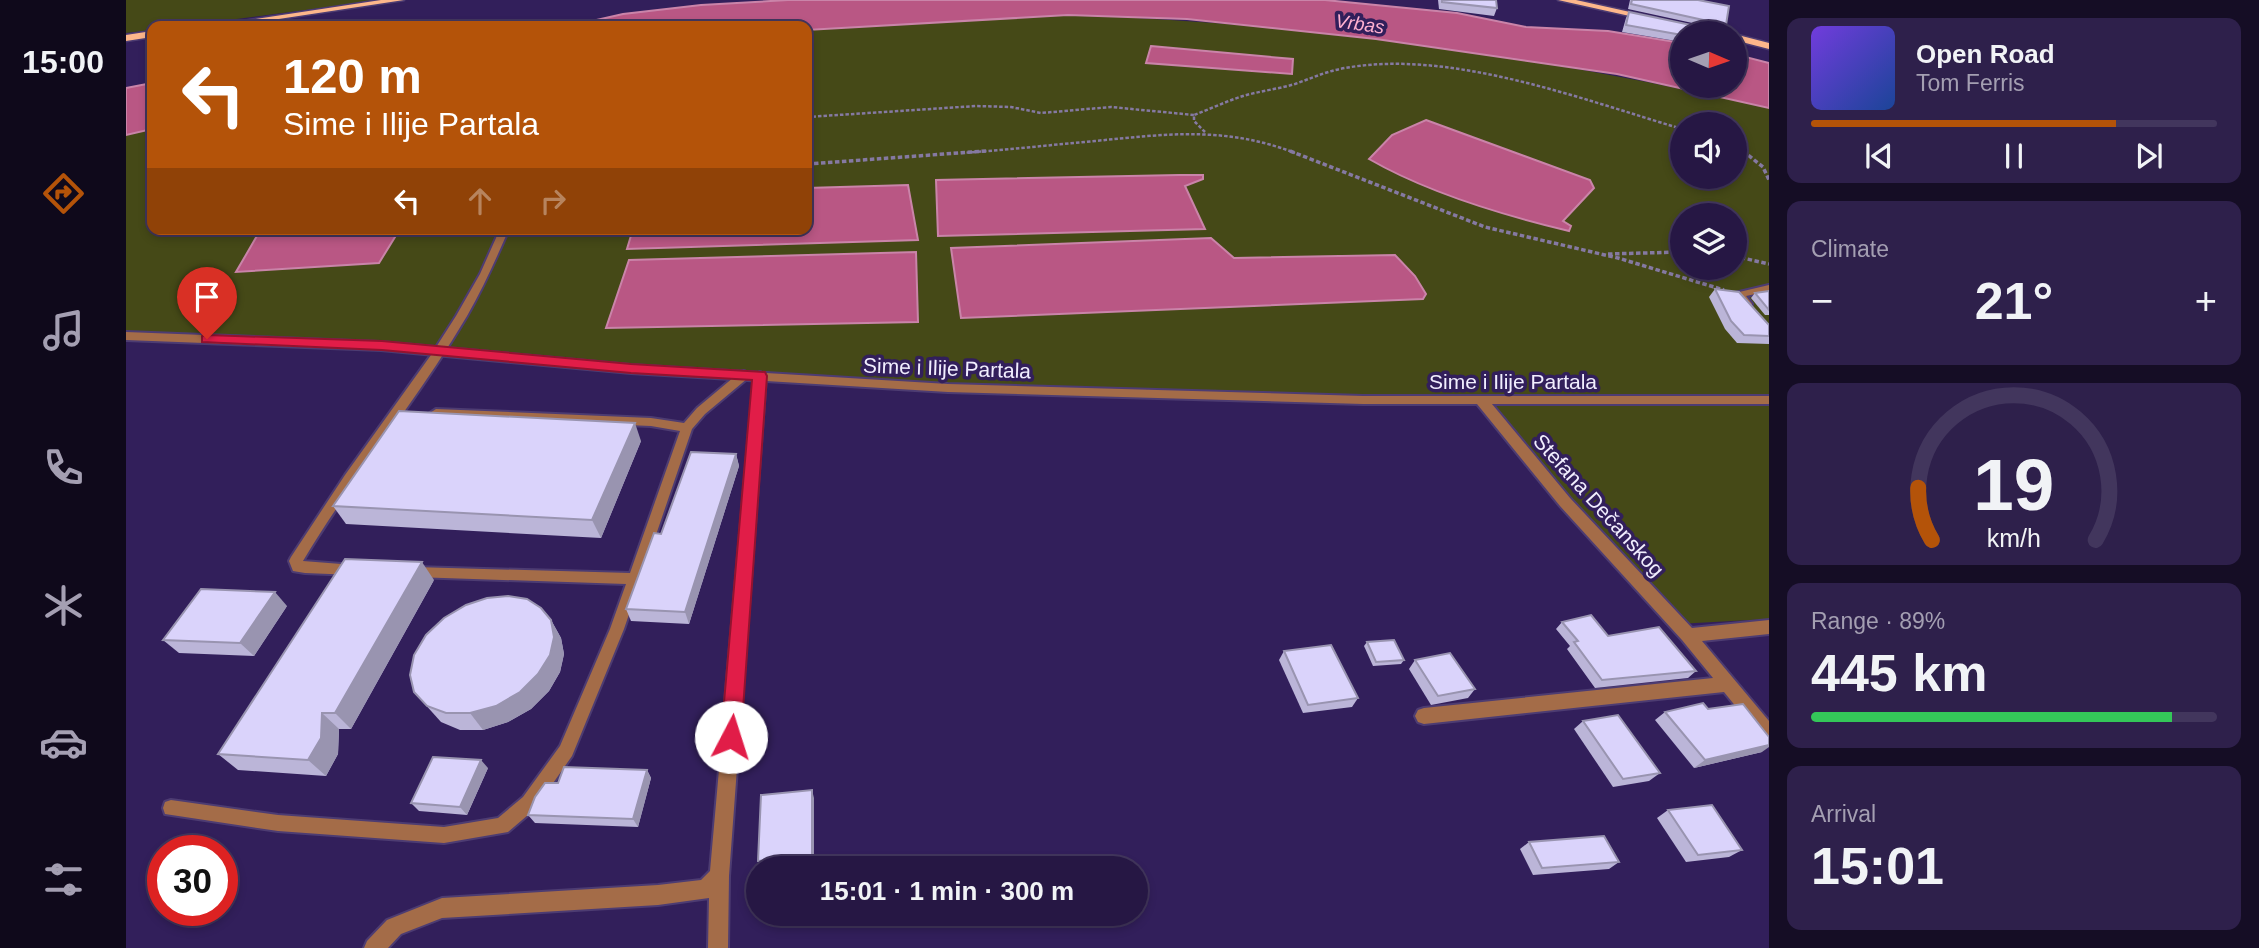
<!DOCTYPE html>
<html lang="en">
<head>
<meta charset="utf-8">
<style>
  :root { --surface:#261744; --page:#2e204b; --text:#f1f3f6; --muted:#a49fb2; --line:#42365d; --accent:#b45309 }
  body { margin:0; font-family:Arial,sans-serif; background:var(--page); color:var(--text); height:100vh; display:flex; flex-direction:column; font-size:26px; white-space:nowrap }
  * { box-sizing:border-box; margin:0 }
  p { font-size:23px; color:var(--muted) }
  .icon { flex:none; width:38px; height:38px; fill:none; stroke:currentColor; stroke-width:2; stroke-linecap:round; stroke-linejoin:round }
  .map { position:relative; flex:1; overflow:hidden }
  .drawer { display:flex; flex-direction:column; gap:18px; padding:18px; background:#150d25; width:490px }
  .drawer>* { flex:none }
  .banner { position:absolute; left:21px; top:21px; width:665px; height:214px; border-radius:14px; box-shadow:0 4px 10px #0003,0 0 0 2px var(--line); background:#b45309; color:#fff; overflow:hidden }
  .needle { width:46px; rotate:92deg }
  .controls { position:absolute; left:1544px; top:21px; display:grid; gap:14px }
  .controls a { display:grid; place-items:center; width:77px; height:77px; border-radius:50%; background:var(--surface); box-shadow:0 4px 10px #0003,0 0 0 2px var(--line); font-size:35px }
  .speed { position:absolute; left:21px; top:835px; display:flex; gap:14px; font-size:35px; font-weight:700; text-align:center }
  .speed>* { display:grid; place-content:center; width:91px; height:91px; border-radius:50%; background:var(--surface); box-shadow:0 4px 10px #0003,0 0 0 2px var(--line); line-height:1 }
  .speed .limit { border:10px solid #d22; background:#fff; color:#111 }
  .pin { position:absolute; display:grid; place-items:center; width:60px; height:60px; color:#fff; margin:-72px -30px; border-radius:50% 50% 50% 0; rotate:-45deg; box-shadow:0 0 7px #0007 }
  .pin .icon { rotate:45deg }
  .me { position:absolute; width:77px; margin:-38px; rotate:5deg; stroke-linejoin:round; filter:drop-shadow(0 0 5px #0008) }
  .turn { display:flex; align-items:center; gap:24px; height:147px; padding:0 21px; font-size:32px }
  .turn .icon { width:91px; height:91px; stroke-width:2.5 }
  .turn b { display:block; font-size:49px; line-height:60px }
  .lanes { display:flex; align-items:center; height:66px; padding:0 21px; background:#0003; justify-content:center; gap:35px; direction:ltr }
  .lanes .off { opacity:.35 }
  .big { font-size:52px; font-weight:700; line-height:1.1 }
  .drawer .tile { flex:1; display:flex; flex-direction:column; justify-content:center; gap:10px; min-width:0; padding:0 24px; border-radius:14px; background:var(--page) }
  .drawer .dial { align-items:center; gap:0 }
  .dial svg { height:182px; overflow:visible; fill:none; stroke:var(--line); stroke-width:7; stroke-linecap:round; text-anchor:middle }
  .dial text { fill:var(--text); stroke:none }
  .song { display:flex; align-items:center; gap:21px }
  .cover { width:84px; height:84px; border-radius:10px; background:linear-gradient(135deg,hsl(260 70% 55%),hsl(220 70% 35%)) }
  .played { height:7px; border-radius:4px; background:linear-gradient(90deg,var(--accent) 75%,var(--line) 75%) }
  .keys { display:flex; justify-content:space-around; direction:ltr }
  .heat { display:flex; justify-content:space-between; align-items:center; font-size:38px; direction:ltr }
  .charge { height:10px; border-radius:5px; background:linear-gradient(90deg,#34c759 89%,var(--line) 0) }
  .trip { position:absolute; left:620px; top:856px; width:402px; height:70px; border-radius:35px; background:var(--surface); box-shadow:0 4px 10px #0003,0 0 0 2px var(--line); font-weight:700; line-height:70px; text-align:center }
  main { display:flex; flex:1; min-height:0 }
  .tabs { display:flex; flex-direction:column; width:126px; justify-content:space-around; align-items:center; background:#0f091b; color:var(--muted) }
  .tabs .icon { width:49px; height:49px }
  .tabs .selected { color:var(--accent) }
  .tabs b { font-size:32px; color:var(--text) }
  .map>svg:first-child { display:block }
  .green { fill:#454917; fill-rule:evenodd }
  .water { fill:#b95784; stroke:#ca84a9; stroke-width:2 }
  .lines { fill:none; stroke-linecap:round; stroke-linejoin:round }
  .service-casing { stroke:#4d3c72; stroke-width:4 }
  .minor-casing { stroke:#4d3c72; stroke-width:4 }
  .tertiary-casing { stroke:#4d3c72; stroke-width:4 }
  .primary-casing { stroke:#4d3c72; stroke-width:3 }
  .path-far1 { stroke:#8579a2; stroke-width:2.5; stroke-dasharray:3.5 2; stroke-linecap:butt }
  .path { stroke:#8579a2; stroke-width:3.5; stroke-dasharray:4.5 2.5; stroke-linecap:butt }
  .service { fill:#a46c48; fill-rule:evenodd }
  .minor { fill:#a46c48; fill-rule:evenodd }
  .tertiary { fill:#a46c48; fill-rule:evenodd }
  .primary { fill:#fdb78b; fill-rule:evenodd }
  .wall { fill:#bbb5d8 }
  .shaded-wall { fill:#9994b0 }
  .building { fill:#dad3fb; stroke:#9994b0; stroke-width:2 }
  .route { fill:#e11d48; stroke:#92132f; stroke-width:2 }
  .labels { text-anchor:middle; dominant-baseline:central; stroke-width:7; stroke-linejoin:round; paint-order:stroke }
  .far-water-label { font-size:19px; font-style:italic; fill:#ffb0d0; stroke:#321f5b }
  .street-label { font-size:21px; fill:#f1eefe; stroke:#321f5b }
</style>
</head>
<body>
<main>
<nav class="tabs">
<b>15:00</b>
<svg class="icon selected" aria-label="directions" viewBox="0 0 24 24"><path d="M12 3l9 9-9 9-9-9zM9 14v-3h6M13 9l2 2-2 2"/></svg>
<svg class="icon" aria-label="music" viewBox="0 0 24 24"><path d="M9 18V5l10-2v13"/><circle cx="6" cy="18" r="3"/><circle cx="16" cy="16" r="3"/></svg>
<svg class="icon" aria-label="phone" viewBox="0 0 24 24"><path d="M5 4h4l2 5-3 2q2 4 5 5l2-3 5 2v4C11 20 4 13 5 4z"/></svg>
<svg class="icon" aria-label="climate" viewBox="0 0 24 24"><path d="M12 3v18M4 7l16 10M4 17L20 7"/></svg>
<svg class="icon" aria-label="car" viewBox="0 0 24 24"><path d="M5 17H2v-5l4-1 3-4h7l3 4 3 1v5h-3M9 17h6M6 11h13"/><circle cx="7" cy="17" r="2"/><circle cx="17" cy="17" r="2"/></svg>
<svg class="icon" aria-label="filters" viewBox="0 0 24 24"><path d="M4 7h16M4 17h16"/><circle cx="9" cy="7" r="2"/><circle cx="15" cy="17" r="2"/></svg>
</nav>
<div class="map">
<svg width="1643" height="948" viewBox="0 0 1643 948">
  <rect width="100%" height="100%" fill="#321f5b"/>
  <!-- green -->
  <g class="green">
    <polygon points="0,0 256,0 56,26 26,26 26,30 0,33"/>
    <path d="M942 15C1178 23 1413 55 1643 108V619L1551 624 1356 401 977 393 618 375 313 349 0 336V135L26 129V229H681V30ZM1556 124H1608V177H1556ZM1556 215H1608V268H1556Z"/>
  </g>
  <!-- water -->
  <g class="water">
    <polygon points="662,0 1199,0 1331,13 1400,27 1482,31 1556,43 1556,86 1608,86 1608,54 1643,63 1643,108 1491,74 1250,39 1061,19 942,15 681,30 681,26 444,26 497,14 575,5"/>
    <polygon points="1025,46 1167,59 1166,74 1020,63"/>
    <polygon points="26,83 26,129 0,135 0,88"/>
    <path d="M1300 120 1464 180 1468 188 1437 221 1445 226 1443 231C1376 215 1302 193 1243 159L1266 135Z"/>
    <polygon points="1053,175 1077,175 1077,179 1059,186 1079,229 812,236 810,180"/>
    <polygon points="782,185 792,240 501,249 507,229 681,229 681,188"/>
    <polygon points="135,229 274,229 253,263 110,272"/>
    <polygon points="1085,238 1108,258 1269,255 1289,276 1300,294 1297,299 835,318 825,248"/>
    <polygon points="790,252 792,322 480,328 503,260"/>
  </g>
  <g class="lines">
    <defs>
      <g id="service">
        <path d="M374 229H383C370 259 357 288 341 316 291 401 227 477 177 561L228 565 233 566 235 570 233 574 228 575 179 573 167 571 163 561 165 557 219 475 305 355 330 316 354 274Z"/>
        <polygon points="1643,285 1643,291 1620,296 1626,304 1625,306 1617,306 1608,295 1609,293"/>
        <polygon points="618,371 624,375 622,378 579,414 566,429 498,629 446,756 409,809 382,832 318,843 152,831 39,814 37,808 39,802 45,800 152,815 318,827 372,818 397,797 434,746 484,629 500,584 288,577 283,576 281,572 283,568 288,567 504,573 554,431 525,426 310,417 304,413 310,409 525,418 558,423 571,408 614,372"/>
      </g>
      <g id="minor">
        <polygon points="634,372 640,376 603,876 602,948 582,948 583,898 532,905 316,918 275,934 262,948 238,948 241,941 261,920 316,898 532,885 575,880 584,871 628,376"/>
        <polygon points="1356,397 1361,398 1444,498 1566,628 1643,620 1643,634 1576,641 1643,721 1643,742 1637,740 1598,692 1298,724 1292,722 1289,716 1292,710 1298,708 1587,678 1556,640 1434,506 1351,404 1350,401"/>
      </g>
      <polygon id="tertiary" points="0,332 255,342 505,365 822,384 1237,396 1643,396 1643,404 1237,404 822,392 505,373 255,350 0,340"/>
      <g id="primary">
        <polygon points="255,0 278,0 107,26 84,26"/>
        <polygon points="1432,0 1450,0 1531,18 1526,21"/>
        <polygon points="26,31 26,37 0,41 0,35"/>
        <polygon points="1608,34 1643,43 1643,49 1608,40"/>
      </g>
    </defs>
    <!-- service casing -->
    <use href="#service" class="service-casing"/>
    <!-- minor casing -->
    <use href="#minor" class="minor-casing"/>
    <!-- tertiary casing -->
    <use href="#tertiary" class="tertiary-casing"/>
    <!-- primary casing -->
    <use href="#primary" class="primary-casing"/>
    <!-- path-far1 -->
    <g class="path-far1">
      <polyline points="681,117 850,106 885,107 915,113 985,107 1068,115"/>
      <path d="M1079 132 1068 121V115C1084 109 1101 101 1117 96 1134 91 1152 89 1169 84 1186 78 1201 71 1219 68 1325 49 1455 99 1556 129"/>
      <polyline points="1608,144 1619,153"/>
      <path d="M835 153C880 150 924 145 969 141 1040 134 1100 126 1169 153"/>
    </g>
    <!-- path -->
    <g class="path">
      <polyline points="1164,151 1359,227 1492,258 1598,290"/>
      <polyline points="1617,151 1637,167 1643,180"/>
      <polyline points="681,164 860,151"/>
      <polyline points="1482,254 1556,252"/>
      <polyline points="1608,256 1643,264"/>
    </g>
    <!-- service -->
    <use href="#service" class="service"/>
    <!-- minor -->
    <use href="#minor" class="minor"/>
    <!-- tertiary -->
    <use href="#tertiary" class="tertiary"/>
    <!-- primary -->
    <use href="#primary" class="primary"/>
  </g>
  <!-- wall -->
  <g class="wall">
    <polygon points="1312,0 1370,0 1371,8 1368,16 1313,9"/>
    <polygon points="1504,0 1572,0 1600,25 1597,29 1556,33 1556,42 1496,32 1500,18 1503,12 1584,29 1594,29 1502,9"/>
    <polygon points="1589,289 1643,325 1643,344 1611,343 1599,329 1583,297"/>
    <polygon points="1643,291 1643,315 1639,315 1625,298 1629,293"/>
    <polygon points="515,441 475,538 220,524 207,506"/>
    <polygon points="610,454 613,466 563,624 505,621 500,609 535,534"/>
    <polygon points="308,580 225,729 213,729 212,754 200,776 112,770 92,754"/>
    <polygon points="161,606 128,656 53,653 37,640"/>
    <polygon points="425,620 435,638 438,654 434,672 423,691 405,709 382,722 357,730 334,730 315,722 288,692"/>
    <polygon points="1436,622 1482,636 1570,671 1562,678 1469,688 1441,649 1444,646 1430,629"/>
    <polygon points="1241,642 1278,660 1275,664 1247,666 1238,646"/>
    <polygon points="1158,651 1232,698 1226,707 1177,713 1153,660"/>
    <polygon points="1289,660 1349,689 1342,698 1305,705 1283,669"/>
    <polygon points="1582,709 1636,752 1568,768 1529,720 1539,712"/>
    <polygon points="1457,721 1534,773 1523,781 1487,787 1448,729"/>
    <polygon points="362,768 341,815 293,811 285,803"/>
    <polygon points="521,770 525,778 512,827 409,823 402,815 432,783"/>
    <polygon points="688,798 688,863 635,868 632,861"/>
    <polygon points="1542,810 1616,850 1603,857 1560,862 1531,818"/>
    <polygon points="1403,842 1493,862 1483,869 1407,875 1394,849"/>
  </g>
  <!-- shaded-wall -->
  <g class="shaded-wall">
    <polygon points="509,423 515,441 475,538 466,520"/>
    <polygon points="610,454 613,466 563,624 559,612"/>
    <polygon points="296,562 308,580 225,729 209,713"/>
    <polygon points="149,592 161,606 128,656 114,643"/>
    <polygon points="425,620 435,638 438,654 434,672 423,691 405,709 382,722 357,730 344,713"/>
    <polygon points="196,713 213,729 212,754 200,776 182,760"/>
    <polygon points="1643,745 1643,747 1636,752 1568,768 1579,760"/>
    <polygon points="355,760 362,768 341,815 334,807"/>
    <polygon points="521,770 525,778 512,827 507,819"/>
    <polygon points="686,790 688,798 688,863 686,856"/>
  </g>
  <!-- building -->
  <g class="building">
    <polygon points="1316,0 1370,0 1371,8 1316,2"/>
    <polygon points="1506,0 1572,0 1603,6 1600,25 1505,4"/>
    <polygon points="1503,12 1584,29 1600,29 1599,33 1556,33 1556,35 1500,25"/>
    <polygon points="1589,289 1613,292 1643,325 1643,336 1618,335 1605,321"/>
    <polygon points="1643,291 1643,310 1629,293"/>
    <polygon points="273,411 509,423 466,520 207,506"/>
    <polygon points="565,452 610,454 559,612 500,609 528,533 535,534"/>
    <polygon points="219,559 296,562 209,713 196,713 195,738 182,760 92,754"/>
    <polygon points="75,589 149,592 114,643 37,640"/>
    <polygon points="382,596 401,599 415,608 425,620 428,637 424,655 412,674 394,692 370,706 344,713 320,713 301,706 288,692 284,675 288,655 300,635 318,618 340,605 361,598"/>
    <polygon points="1465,615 1482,636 1533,627 1570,671 1476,680 1448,642 1452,641 1436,622"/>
    <polygon points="1268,640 1278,660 1250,662 1241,642"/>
    <polygon points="1205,645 1232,698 1182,705 1158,651"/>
    <polygon points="1324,653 1349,689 1312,696 1289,660"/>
    <polygon points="1577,703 1582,709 1617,704 1643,737 1643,745 1579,760 1539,712"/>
    <polygon points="1492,715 1534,773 1497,779 1457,721"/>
    <polygon points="307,757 355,760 334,807 285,803"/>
    <polygon points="438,767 521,770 507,819 402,815 409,797 419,783 432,783"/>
    <polygon points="686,790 686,856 632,861 635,795"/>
    <polygon points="1586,805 1616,850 1572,855 1542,810"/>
    <polygon points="1478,836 1493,862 1416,868 1403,842"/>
  </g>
  <!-- route -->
  <polygon class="route" points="81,335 256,341 505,364 639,372 641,376 615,737 612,744 605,746 597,744 595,737 626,380 505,373 256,350 76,342 76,336"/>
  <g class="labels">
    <!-- far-water labels -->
    <g class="far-water-label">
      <text transform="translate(1234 24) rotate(8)">Vrbas</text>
    </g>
    <!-- street labels -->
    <g class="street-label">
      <text transform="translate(821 368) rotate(2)">Sime i Ilije Partala</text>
      <text x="1387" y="381">Sime i Ilije Partala</text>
      <text transform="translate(1473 505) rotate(48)">Stefana Dečanskog</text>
    </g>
  </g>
</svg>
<div class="controls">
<a><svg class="needle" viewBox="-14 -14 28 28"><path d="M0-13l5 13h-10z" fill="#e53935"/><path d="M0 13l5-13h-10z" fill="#a49fb2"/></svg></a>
<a><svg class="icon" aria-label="sound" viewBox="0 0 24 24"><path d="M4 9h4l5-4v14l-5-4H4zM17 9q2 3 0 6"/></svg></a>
<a><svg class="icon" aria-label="layers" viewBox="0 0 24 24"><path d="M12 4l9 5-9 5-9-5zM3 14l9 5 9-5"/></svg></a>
</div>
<div class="speed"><div class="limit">30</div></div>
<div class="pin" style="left:81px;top:339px;background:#d93025"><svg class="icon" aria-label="arrive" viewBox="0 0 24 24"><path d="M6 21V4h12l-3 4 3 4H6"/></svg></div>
<svg class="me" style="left:605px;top:737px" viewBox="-20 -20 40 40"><circle r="19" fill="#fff"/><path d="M0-13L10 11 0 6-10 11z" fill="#e11d48"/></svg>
<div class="trip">15:01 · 1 min · 300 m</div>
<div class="banner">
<div class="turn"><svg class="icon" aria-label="left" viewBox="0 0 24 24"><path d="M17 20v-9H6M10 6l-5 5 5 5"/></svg><div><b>120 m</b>Sime i Ilije Partala</div></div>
<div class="lanes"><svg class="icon" aria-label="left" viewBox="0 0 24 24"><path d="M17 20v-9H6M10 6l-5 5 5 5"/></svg><svg class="icon off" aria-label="ahead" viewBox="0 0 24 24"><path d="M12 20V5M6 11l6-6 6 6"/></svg><svg class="icon off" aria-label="right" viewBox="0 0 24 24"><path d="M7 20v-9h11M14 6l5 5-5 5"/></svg></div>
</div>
</div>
<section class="drawer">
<div class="tile">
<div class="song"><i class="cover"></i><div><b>Open Road</b><p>Tom Ferris</p></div></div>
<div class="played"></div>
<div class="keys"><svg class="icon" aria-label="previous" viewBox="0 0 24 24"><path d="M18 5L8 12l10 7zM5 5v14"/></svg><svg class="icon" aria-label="pause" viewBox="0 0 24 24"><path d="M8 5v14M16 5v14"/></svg><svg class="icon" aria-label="next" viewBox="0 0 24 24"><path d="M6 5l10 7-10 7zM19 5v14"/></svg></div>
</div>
<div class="tile"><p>Climate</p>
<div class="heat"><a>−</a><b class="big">21°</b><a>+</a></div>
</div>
<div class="tile dial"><svg viewBox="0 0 100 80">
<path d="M14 69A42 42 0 1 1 86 69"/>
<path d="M14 69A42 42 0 0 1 8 46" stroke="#b45309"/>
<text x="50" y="56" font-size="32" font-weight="700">19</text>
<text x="50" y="72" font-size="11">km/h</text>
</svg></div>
<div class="tile"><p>Range · 89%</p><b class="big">445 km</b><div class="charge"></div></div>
<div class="tile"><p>Arrival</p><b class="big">15:01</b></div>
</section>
</main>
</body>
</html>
